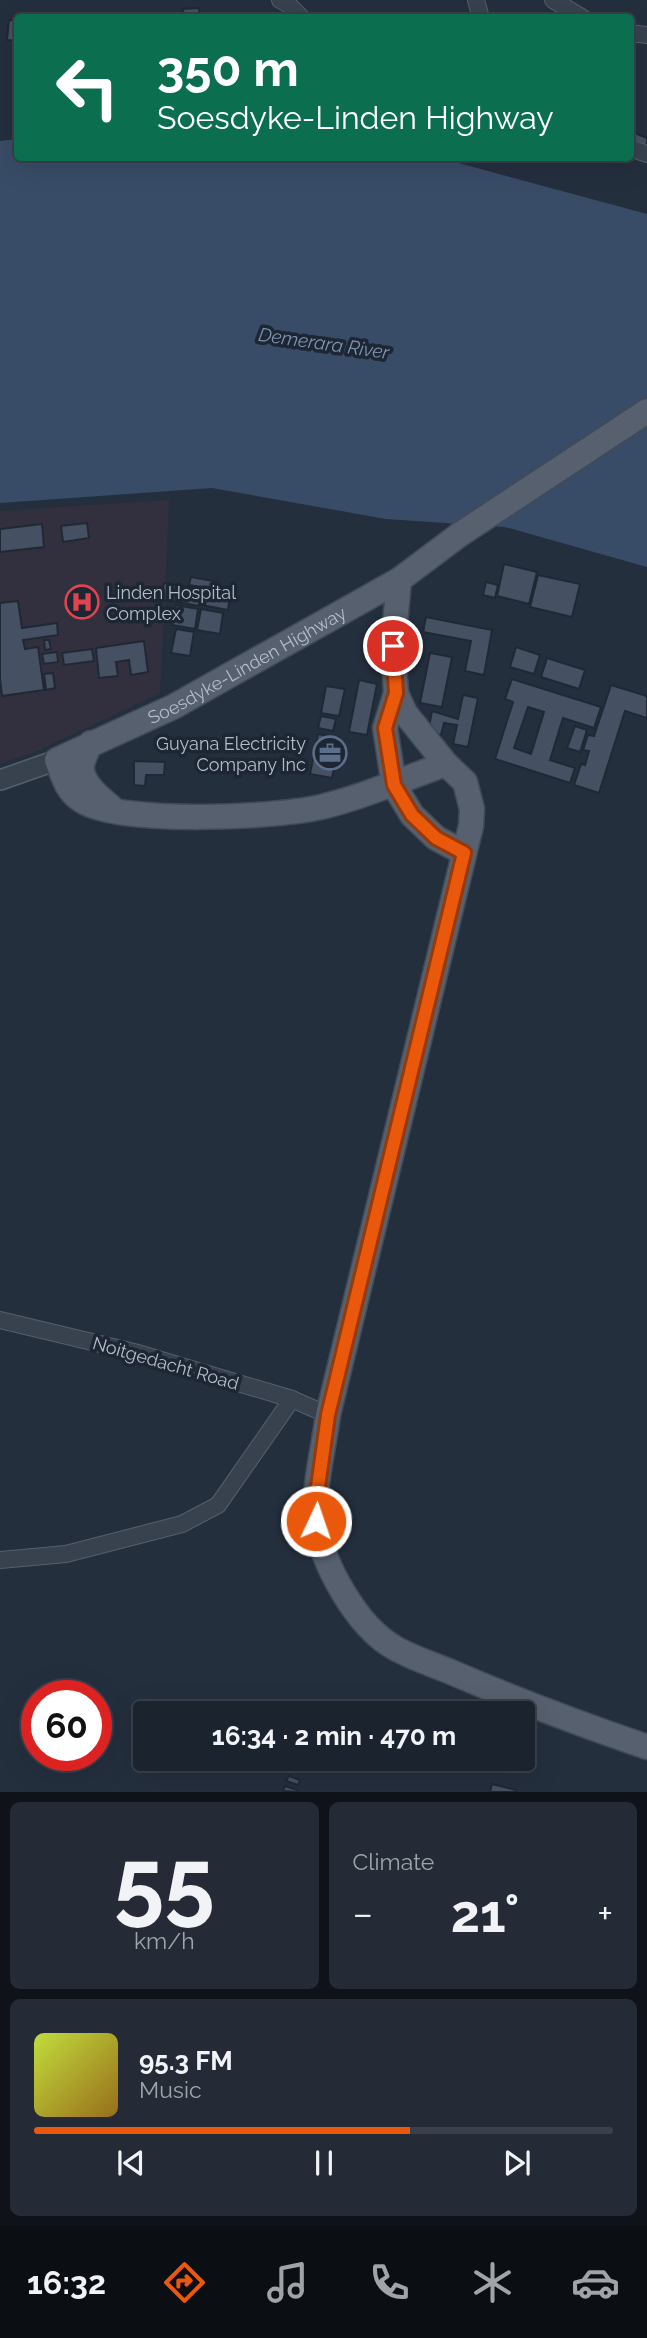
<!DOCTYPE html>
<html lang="en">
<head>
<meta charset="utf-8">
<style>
  :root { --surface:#1b232e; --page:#242b36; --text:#f1f3f6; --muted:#a0a4aa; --line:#39404a; --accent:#ea580c }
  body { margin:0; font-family:Raleway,sans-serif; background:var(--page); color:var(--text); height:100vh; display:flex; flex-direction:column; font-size:26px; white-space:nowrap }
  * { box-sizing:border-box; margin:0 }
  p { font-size:23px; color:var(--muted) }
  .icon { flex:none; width:38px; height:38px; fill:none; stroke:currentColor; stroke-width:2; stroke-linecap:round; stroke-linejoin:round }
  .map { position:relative; height:1792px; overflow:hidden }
  .details { display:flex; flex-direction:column; gap:10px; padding:10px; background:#0f1319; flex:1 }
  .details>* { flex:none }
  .banner { position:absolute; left:14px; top:14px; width:620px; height:147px; border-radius:7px; box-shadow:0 7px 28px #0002,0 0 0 2px var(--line); background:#0b6e4f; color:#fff; overflow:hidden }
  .speed { position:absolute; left:21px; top:1680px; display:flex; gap:14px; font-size:35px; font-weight:700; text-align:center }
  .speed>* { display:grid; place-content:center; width:91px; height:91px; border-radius:50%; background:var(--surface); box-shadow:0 7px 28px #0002,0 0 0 2px var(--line); line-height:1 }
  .speed .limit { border:10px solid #d22; background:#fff; color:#111 }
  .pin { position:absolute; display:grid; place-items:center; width:60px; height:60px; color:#fff; margin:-30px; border:4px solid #fff; border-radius:50%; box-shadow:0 2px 7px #0007 }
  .me { position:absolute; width:77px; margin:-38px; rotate:3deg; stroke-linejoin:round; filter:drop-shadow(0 0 5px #0008) }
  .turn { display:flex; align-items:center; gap:24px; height:147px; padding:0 28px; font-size:32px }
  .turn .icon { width:91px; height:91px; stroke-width:2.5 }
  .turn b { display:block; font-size:49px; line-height:60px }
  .big { font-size:52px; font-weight:700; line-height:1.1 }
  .details .widget { flex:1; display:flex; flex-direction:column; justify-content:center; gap:10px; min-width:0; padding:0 24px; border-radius:10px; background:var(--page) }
  .details .dial { align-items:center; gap:0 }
  .dial b { font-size:91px; line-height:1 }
  .song { display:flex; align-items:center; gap:21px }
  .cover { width:84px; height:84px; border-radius:10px; background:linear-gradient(135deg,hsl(70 70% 55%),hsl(40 70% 35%)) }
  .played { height:7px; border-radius:4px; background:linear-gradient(90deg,var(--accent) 65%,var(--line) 65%) }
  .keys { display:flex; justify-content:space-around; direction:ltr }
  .heat { display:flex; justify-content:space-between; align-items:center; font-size:38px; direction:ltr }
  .details .tiles { flex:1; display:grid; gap:10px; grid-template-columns:1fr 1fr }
  .widget:last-child { grid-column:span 2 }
  .trip { position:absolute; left:133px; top:1701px; width:402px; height:70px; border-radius:7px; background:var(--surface); box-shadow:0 7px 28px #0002,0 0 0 2px var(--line); font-weight:700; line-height:70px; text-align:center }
  .menu { display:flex; height:112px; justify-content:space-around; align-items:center; background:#0b0e12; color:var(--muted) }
  .menu .icon { width:49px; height:49px }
  .menu .on { color:var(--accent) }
  .menu b { font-size:32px; color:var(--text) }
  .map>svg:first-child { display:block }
  .medical { fill:#32303f }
  .water { fill:#394c67 }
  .building { fill:#455162; stroke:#1f2835; stroke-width:2; fill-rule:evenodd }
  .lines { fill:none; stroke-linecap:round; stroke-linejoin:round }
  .minor-casing { stroke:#565f6c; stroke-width:18 }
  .tertiary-casing { stroke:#565f6c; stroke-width:22 }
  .primary-casing { stroke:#414a57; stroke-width:27 }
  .minor { stroke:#38414e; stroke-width:16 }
  .tertiary { stroke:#38414e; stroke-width:19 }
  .primary { stroke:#56606e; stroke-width:24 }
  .route-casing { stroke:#983908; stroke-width:18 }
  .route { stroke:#ea580c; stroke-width:12 }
  .labels { text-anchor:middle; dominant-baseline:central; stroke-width:7; stroke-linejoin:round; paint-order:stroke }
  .poi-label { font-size:18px; fill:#b4bcc9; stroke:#1d2633; text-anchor:start }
  .street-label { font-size:18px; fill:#b4bcc9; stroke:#1d2633 }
  .water-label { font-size:19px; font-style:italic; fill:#7c92b1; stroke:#1d2633 }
</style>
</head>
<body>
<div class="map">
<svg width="647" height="1792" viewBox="0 0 647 1792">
  <rect width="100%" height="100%" fill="#242f3e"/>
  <!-- medical -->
  <polygon class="medical" points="169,500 160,693 37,751 0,764 0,511"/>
  <!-- water -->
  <polygon class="water" points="17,139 18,158 440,158 647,214 647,567 505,527 386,519 212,488 0,503 0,141"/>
  <!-- building -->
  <g class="building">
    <polygon points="199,8 200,18 184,18 183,9"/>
    <polygon points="9,20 18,21 18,41 7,40"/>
    <polygon points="630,131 647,138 647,146 630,139"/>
    <polygon points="87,523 89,538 63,542 61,526"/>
    <polygon points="42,524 44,547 0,552 0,529"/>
    <polygon points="504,564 537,572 529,604 497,596"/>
    <polygon points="538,575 580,584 572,617 530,607"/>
    <polygon points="191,577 219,582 218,590 189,585"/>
    <polygon points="486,582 498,585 495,598 483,595"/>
    <polygon points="164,583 202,589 199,606 161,599"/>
    <polygon points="204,591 230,596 228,610 202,605"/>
    <polygon points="18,601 22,628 57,623 58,635 23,640 25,649 38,647 44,690 2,696 0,678 0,603"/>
    <polygon points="176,605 198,609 195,629 172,625"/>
    <polygon points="201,609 223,613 220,634 197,630"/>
    <polygon points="426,617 492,630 484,675 465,671 471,641 423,632"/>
    <polygon points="176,629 194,632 190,656 171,653"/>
    <polygon points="44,640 49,640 51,649 45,650"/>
    <polygon points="144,641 148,672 131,675 129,660 116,662 118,676 99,678 96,648"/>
    <polygon points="516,647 540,655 534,674 510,667"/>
    <polygon points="92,649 94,661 64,665 62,653"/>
    <polygon points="57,652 58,662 44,664 42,654"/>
    <polygon points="430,653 452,657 442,707 420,703"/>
    <polygon points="547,658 585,670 579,689 541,677"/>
    <polygon points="53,673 55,688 46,690 44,674"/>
    <path d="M512 679 601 707 594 728 563 718 550 760 575 768 570 783 495 759 513 702 505 699ZM528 707 544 712 531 754 514 748Z"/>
    <polygon points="359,680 377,684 367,735 349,732"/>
    <polygon points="611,685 647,696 647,718 625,711 599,793 574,785 581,764 585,765 589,751 583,750 588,735 594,736"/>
    <polygon points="326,686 345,689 339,716 321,713"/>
    <polygon points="463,695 478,698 468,747 453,744 457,725 444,723 441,735 428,732 432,711 458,719"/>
    <polygon points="321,716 336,719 333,731 318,728"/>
    <polygon points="575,726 587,730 580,752 567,748"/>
    <polygon points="318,734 340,738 332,778 310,774"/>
    <polygon points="134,761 165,762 164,775 146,775 145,786 134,785"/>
    <polygon points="289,1776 300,1780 298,1785 286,1781"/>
    <polygon points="492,1784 516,1790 516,1792 490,1792"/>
    <polygon points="285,1786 297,1790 296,1792 283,1791"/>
  </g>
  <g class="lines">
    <defs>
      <g id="minor">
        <polyline points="280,0 289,5 302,18"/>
        <polyline points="476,0 481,18"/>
        <polyline points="553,0 583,18"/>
        <polyline points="630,33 647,35"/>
        <polyline points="630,148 647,154"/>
        <polyline points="0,1320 134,1352 292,1399 328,1415"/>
        <polyline points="0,1560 66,1554 182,1524 218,1505 292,1399"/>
      </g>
      <polyline id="tertiary" points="0,780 57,760"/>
      <g id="primary">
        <path d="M399 580 393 646 396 693 405 713 446 764 465 782 472 809 471 826 328 1415C324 1447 313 1488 316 1520 321 1563 357 1627 395 1648 414 1659 438 1666 458 1675 521 1702 583 1725 647 1747"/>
        <polyline points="396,693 385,728 394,785 412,815 436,838 464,853"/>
        <path d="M91 743C88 749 83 758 82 765 80 782 99 797 111 807"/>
        <path id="s1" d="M446 764C405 778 367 796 325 806 280 818 118 825 81 800 67 791 63 776 57 760L173 707 399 580 459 535 647 411"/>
      </g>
    </defs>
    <!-- minor casing -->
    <use href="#minor" class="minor-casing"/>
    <!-- tertiary casing -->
    <use href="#tertiary" class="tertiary-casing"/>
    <!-- primary casing -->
    <use href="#primary" class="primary-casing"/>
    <!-- minor -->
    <use href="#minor" class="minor"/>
    <!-- tertiary -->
    <use href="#tertiary" class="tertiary"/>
    <!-- primary -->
    <use href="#primary" class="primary"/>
  </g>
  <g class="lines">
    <defs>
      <polyline id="route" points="316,1521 317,1494 328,1415 464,853 436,838 412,815 394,785 385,728 396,693 393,646"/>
    </defs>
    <!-- route casing -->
    <use href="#route" class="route-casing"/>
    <!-- route -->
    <use href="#route" class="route"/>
  </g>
  <!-- icons -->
  <defs>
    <symbol id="hospital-ring" viewBox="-11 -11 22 22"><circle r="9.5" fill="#1d2633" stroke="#e0444e" stroke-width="1.5"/><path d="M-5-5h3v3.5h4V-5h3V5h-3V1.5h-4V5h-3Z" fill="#e0444e"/></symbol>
    <symbol id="office-ring" viewBox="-11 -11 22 22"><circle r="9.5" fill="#1d2633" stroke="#5c6f8a" stroke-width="1.5"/><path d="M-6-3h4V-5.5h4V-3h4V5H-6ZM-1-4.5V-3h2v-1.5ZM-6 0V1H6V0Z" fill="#5c6f8a"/></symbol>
  </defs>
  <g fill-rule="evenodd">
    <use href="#hospital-ring" x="63" y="583" width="38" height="38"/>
    <use href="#office-ring" x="311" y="734" width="38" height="38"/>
  </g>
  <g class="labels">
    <!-- poi labels -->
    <g class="poi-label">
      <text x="106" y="592">Linden Hospital<tspan x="106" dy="21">Complex</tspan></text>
      <text x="306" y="743" text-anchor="end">Guyana Electricity<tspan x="306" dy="21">Company Inc</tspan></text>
    </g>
    <!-- street labels -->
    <g class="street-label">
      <text stroke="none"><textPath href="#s1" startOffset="635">Soesdyke-Linden Highway</textPath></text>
      <text transform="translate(166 1363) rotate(16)">Noitgedacht Road</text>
    </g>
    <!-- water labels -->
    <g class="water-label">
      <text transform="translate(324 343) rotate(8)">Demerara River</text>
    </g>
  </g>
</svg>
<div class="speed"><div class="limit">60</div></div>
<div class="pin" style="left:393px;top:646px;background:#d93025"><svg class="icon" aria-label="arrive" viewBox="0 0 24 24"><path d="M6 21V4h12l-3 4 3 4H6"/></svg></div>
<svg class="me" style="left:316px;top:1521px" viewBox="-20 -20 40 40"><circle r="17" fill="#ea580c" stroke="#fff" stroke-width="3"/><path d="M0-11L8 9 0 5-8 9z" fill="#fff"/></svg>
<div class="trip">16:34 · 2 min · 470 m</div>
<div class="banner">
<div class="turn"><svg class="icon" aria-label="left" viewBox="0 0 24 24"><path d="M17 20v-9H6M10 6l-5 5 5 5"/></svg><div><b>350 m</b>Soesdyke-Linden Highway</div></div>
</div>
</div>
<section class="details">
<div class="tiles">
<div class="widget dial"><b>55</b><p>km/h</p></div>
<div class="widget"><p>Climate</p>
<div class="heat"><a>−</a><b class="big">21°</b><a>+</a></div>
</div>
<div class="widget">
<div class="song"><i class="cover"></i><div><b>95.3 FM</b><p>Music</p></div></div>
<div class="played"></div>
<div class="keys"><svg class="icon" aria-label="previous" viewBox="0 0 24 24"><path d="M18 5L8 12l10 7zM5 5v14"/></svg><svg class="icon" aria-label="pause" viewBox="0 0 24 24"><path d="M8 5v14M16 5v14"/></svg><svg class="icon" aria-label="next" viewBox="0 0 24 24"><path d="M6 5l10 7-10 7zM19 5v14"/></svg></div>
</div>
</div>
</section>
<nav class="menu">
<b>16:32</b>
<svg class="icon on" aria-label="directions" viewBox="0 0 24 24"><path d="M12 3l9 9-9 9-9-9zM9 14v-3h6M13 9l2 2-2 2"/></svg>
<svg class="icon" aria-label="music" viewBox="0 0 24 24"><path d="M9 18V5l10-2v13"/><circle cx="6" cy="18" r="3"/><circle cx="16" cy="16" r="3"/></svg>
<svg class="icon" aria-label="phone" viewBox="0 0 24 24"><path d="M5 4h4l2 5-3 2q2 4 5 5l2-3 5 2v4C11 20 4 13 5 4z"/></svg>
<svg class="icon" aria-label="climate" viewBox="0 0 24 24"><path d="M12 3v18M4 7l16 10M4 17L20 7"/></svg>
<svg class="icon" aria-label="car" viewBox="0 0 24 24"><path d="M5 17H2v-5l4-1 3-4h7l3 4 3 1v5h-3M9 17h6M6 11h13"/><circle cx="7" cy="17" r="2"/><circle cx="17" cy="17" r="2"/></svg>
</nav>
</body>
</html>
